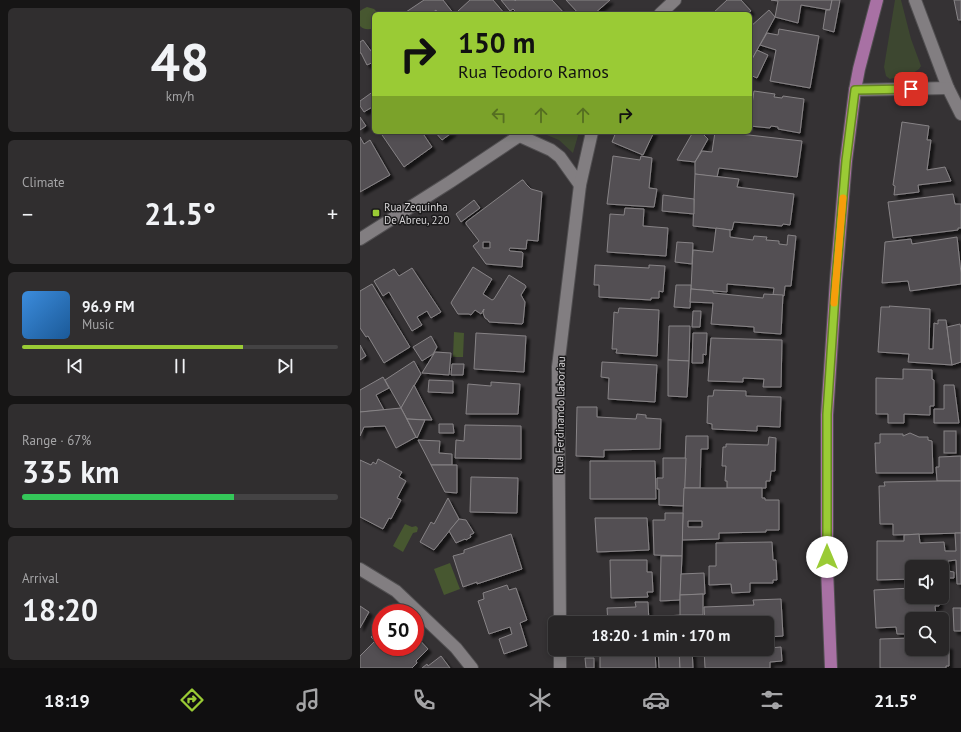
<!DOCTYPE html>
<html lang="en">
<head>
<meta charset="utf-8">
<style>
  :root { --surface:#282627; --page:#302e2f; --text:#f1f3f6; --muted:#a5a5a7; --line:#444344; --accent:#9acb35 }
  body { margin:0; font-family:"PT Sans",sans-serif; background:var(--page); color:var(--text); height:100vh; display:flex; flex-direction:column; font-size:15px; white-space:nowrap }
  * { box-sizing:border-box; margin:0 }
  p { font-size:13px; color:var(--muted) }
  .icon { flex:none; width:22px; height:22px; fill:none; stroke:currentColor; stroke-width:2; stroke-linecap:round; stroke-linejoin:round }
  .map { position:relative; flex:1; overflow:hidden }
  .drawer { display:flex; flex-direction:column; gap:8px; padding:8px; background:#161515; width:360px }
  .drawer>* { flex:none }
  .top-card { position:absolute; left:12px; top:12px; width:380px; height:122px; border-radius:6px; box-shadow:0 2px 6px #0003,0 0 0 1px var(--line); background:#9acb35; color:#111; overflow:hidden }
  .tools { position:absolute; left:545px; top:560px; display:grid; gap:8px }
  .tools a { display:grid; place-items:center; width:44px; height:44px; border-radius:6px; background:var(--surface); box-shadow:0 2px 6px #0003,0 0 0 1px var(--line); font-size:20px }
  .speed { position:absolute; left:12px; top:604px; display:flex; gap:8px; font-size:20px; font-weight:700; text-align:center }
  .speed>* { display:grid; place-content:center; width:52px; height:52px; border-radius:50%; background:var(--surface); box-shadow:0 2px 6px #0003,0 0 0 1px var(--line); line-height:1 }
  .speed .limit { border:6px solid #d22; background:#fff; color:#111 }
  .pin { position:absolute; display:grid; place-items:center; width:34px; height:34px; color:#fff; margin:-17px; border-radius:8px; box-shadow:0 2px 6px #0006 }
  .me { position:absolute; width:44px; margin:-22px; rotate:0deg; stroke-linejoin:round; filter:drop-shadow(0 0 3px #0008) }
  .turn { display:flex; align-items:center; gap:14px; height:84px; padding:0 20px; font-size:18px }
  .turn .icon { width:52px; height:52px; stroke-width:2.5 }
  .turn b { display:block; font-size:28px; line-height:34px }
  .lanes { display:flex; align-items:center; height:38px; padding:0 20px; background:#0003; justify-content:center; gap:20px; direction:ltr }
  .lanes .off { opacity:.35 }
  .big { font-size:30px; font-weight:700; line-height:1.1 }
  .drawer .widget { flex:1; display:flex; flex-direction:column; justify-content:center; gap:6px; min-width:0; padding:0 14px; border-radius:6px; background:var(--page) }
  .drawer .dial { align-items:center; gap:0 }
  .dial b { font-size:52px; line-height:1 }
  .song { display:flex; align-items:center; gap:12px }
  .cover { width:48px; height:48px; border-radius:6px; background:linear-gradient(135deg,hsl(210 70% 55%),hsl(210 70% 35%)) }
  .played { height:4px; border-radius:2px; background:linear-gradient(90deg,var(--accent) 70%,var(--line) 70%) }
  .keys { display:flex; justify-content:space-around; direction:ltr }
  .heat { display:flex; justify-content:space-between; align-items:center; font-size:22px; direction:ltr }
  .charge { height:6px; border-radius:3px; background:linear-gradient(90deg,#34c759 67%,var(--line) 0) }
  .trip { position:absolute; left:188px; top:616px; width:226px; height:40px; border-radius:6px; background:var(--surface); box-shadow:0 2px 6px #0003,0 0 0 1px var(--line); font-weight:700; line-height:40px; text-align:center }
  .tab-bar { display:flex; height:64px; justify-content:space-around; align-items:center; background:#100f10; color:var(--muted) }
  .tab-bar .icon { width:28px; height:28px }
  .tab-bar .active { color:var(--accent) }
  .tab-bar b { font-size:18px; color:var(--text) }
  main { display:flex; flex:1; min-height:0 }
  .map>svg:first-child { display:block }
  .green { fill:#3d4730 }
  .water { fill:#475730 }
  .building { fill:#535053; stroke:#878386; fill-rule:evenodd; filter:url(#shadow) }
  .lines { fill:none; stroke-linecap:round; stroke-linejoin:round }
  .minor-casing { stroke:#514f51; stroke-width:14 }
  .major-casing { stroke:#514f51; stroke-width:14 }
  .minor { stroke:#827e81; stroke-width:12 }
  .major { stroke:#a871a4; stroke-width:12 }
  .route-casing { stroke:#648422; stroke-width:10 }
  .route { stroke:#9acb35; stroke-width:7 }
  .slow { stroke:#f59e0b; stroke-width:7 }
  .poi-dot { fill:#9acb35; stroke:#1b1a1b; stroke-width:1.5 }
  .labels { text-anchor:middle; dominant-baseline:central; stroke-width:3; stroke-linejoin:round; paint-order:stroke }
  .poi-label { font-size:11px; fill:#d8d6d8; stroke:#1b1a1b; text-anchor:start }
  .street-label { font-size:11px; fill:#d8d6d8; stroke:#1b1a1b }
</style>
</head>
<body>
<main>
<section class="drawer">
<div class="widget dial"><b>48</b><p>km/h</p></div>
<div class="widget"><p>Climate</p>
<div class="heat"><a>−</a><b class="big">21.5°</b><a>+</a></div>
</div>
<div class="widget">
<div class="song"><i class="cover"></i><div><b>96.9 FM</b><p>Music</p></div></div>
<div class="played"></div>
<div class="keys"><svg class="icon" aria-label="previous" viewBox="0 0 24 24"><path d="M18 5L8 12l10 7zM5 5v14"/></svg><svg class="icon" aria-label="pause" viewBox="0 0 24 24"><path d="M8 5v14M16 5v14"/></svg><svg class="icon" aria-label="next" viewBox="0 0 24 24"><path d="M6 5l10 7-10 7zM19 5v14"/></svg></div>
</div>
<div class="widget"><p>Range · 67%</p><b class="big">335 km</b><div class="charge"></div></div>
<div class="widget"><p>Arrival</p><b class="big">18:20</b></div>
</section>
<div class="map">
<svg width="601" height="668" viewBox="0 0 601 668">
  <defs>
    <filter id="shadow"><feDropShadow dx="3.5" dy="3.5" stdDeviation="1" flood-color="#0009"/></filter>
  </defs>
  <rect width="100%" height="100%" fill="#353234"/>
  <!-- green -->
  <g class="green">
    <polygon points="535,0 541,0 551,39 561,66 559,69 553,73 530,79 526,76 524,67"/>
    <polygon points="183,132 219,132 213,153 199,140 182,133"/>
  </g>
  <!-- water -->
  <g class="water">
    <path d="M7 7 14 9 19 14H14V28C9 30 4 30 0 26V11L3 9Z"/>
    <polygon points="94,332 104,333 103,357 93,357"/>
    <polygon points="45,524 52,527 56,526 58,528 57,532 53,533 43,552 33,546"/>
    <polygon points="90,563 100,589 84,595 74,569"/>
  </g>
  <!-- building -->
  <g class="building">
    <polygon points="64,0 83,0 94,14 78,14 76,10 71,14 43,14"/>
    <polygon points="110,0 133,0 145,14 101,14 98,11"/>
    <polygon points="141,0 155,0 155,1 156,0 192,0 205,14 158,14 153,9 150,11"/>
    <polygon points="206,0 250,0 234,14 219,14"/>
    <polygon points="367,0 381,0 391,11 387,14 352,14"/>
    <polygon points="411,0 472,0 470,10 441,5 438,23 415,17 418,1"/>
    <polygon points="472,0 480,0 474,32 463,29 466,10 470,10"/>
    <polygon points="594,0 601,0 601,20 598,20"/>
    <polygon points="409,10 415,17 390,63 390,43 392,41 390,38 390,27"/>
    <polygon points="419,29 459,36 450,88 410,81 416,50 400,45 407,33 418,35"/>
    <polygon points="3,40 14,55 14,62 7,65 1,53 0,53 0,42"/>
    <polygon points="397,50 408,55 397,78 390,75 390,63"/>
    <polygon points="14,91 14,106 4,112 0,106 0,101"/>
    <polygon points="394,91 415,94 414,97 422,98 423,96 444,99 440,133 418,129 418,127 411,126 410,128 390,126 390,117"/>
    <polygon points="0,117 6,126 0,130"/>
    <polygon points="542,122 569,126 567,140 571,140 567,170 585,167 591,181 558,185 559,192 534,195 535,186 533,185"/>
    <polygon points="20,132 62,132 72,147 44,167"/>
    <polygon points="75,132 93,132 82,140"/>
    <polygon points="256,132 294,132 283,155 252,142"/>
    <polygon points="333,132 341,132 348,139 335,162 317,160"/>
    <polygon points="355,132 362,132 442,141 437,177 359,168 357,177 335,174 335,162 342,151 352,152"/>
    <polygon points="0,137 4,144 10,140 30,175 0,192"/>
    <polygon points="253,156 280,160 281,156 292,158 289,188 297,189 294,207 247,204"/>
    <polygon points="335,174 379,179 377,187 434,194 430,225 423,224 422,226 374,222 372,230 333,226"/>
    <path d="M162 180H163L166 184 171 189 182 192 178 241 167 240 166 249 150 248 149 250 150 251 162 252 163 253 162 267 126 264 113 246 119 241 106 224V222ZM123 242H130V248H123Z"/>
    <polygon points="593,194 595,204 601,204 601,228 598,228 598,230 533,238 528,202"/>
    <polygon points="303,195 334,199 334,214 302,211"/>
    <polygon points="114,200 120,208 101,222 96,214"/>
    <polygon points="265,208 284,209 283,226 308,228 306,256 247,252 250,214 264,215"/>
    <polygon points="356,228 370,230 370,237 393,240 394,236 407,237 406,240 419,241 419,244 427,245 428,235 436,236 431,286 425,286 424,296 413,295 414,288 367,284 367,292 331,289 333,250 353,252"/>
    <polygon points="597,237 601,273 601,284 550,291 548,281 522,283 525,242 551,239 552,244"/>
    <polygon points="317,242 333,243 332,264 315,262"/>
    <polygon points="235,265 289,268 289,265 305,266 303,292 299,291 299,298 291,298 291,300 239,297 239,285 234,285"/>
    <polygon points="113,267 132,279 123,294 132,300 134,299 149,275 165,285 166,287 161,295 165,302 163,323 162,324 129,322 128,320 125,318 123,313 124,309 121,314 115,310 111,315 109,314 98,314 91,303 92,301"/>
    <polygon points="52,268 81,312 71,318 67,311 57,317 62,325 52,331 29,292 23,296 14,281 34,269 39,276"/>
    <polygon points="12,284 50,347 24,363 8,336 6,337 0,328 0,291"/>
    <polygon points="316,285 331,285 330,308 314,307"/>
    <polygon points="331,289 353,291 353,293 403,298 404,294 423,295 421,334 394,332 394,327 351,324 353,303 330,302"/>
    <polygon points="529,306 570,309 569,349 573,349 574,323 578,324 578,320 586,320 592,365 548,362 549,354 518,352 521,307 530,307"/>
    <polygon points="259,308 299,310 297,356 256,353 257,349 252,349 254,312 258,313"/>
    <polygon points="333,311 341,311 340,327 332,327"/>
    <polygon points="600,324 601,328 601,362 592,365 587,327"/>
    <polygon points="309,326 330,326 329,361 308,360"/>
    <polygon points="116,333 166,336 164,372 114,369"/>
    <polygon points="333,333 347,333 346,355 343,354 343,363 332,363"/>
    <polygon points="71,336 77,347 73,354 62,361 53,347"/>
    <polygon points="351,338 422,340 421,387 403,387 404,379 383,378 383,382 348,381"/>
    <polygon points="0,345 6,356 0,360"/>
    <polygon points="75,352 91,353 89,375 62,373"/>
    <polygon points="308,360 329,361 327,397 308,396"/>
    <polygon points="54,361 61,374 41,408 25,380"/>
    <polygon points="242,362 297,365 295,402 248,399 249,378 241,377"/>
    <polygon points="92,364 104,364 103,375 91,375"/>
    <polygon points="543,369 572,370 572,379 574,380 574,406 570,406 570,415 544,414 544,423 528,423 528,414 516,414 516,378 543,379"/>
    <polygon points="23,377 29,388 16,395 24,410 0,412 0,390"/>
    <polygon points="69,380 93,381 93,393 68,392"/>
    <polygon points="131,382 160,384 158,414 106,414 108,384 131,386"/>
    <polygon points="54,385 72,420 47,419 41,408"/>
    <polygon points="584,385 594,385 599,423 574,423 574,409 584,409"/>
    <polygon points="354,390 386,391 386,396 421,397 420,427 397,426 397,431 352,429 352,424 347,423 348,396 353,396"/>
    <polygon points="217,407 237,407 237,417 276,419 277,414 286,415 286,418 301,419 300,449 244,450 244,457 216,456"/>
    <polygon points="41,408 56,437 36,448 25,426 4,427 0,436 0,412"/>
    <polygon points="47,419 65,420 57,438 56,437"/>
    <polygon points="79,424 93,424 94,433 79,433"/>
    <polygon points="105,425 161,426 161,459 95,458 96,440 104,441"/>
    <rect x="584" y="431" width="12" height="22"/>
    <polygon points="550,433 559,437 568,437 568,440 572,441 573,473 516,473 515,444 515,443 520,443 520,434 543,434 543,436"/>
    <polygon points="326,436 348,436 348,449 341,449 340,488 324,488"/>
    <polygon points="409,437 416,438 415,471 411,471 410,481 406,481 406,488 367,488 367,481 365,481 366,466 362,466 363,447 366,447 366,444 408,445"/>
    <polygon points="58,440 80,441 79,453 92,454 92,465 71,465"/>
    <polygon points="601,456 601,481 577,481 576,467 579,467 579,457"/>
    <polygon points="303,458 326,458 324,506 299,505 299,489 297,489 297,478 303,478"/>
    <polygon points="18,459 42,472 39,477 46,481 37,498 41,500 31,519 29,518 23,529 0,517 0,460 11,465 13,462 16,464"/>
    <polygon points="230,461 295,461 296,499 230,499"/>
    <polygon points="71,465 97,465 97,493 85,492"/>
    <polygon points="111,477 158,478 157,513 110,512"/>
    <polygon points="577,481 601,481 601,533 533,535 533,524 520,524 519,486 525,486 524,482"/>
    <path d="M324 488H402V498H405V500H419V530H406V532L359 533V539L322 540ZM328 521H342V527H328Z"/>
    <polygon points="88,498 99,519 74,550 60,542 71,522 74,524"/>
    <polygon points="305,513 323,513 322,556 294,555 293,520 305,520"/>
    <polygon points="235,518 287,518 289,550 237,552"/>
    <polygon points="99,519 106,520 114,533 110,535 111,537 106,540 105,539 96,543 89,531"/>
    <polygon points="595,533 601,533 601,584 597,584 596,560 588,561 588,571 594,572 594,578 582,578 582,567 552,567 552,579 517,580 517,541 544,541 544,535 559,534 560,543 584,542 585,551 596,551"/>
    <polygon points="151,534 162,569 117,584 117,582 103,587 93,556 104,553 104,550"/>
    <polygon points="412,542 413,560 416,560 417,580 413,580 413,583 390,583 390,592 372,593 371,584 349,585 349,566 356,566 356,543"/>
    <polygon points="301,556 322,556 320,600 300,601"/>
    <polygon points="250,560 287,560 287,572 292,572 293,592 287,592 288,597 251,598"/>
    <polygon points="344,573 345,594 320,595 321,574"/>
    <polygon points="147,585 149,590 156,588 167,620 160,623 167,646 144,654 139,639 152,634 150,627 129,634 118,601 124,599 123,593"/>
    <polygon points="552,588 552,597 579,597 579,606 575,606 576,615 573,616 573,619 552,619 552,627 548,627 548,634 537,634 536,627 516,628 514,590"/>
    <polygon points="343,594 343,615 320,615 320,595"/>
    <polygon points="421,599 423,636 407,637 407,623 345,623 344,607 394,605 393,600"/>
    <polygon points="275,602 288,602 289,623 248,623 247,608 276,607"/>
    <polygon points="0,606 9,612 0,628"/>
    <polygon points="593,608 601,608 601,631 594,631"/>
    <polygon points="320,615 320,623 294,623 294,617"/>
    <polygon points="21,617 21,647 55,647 55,635 68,649 56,661 57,663 52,668 0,668 0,656 15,641 11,637 21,627 17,623"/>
    <polygon points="552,638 552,649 582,649 582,646 589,646 589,666 586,666 586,668 520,668 520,639"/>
    <polygon points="407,646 409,646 409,648 421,647 422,661 410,662 410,668 345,668 344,649 407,649"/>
    <polygon points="298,649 319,649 320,668 299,668"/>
    <polygon points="319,649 332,649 333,668 320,668"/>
    <polygon points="295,652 296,668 240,668 240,656 249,656 248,654"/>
    <polygon points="81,656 90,668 62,668 67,664 68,666"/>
    <polygon points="225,658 234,658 234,668 226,668"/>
  </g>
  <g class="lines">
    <defs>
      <g id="minor">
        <polyline points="555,0 588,88 601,114"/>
        <polyline points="300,14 315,0"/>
        <polyline points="495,90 588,88"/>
        <polyline points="160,136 191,150 200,157 220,185"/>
        <polyline points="0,239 90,182 165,132"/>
        <polyline points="0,569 36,591 96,648 112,668"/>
        <polyline points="200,623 198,367 220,185 232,132"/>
        <polyline points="200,649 200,668"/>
      </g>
      <polyline id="major" points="471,668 467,569 467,415 476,280 486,161 495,90 499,69 517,0"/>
    </defs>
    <!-- minor casing -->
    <use href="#minor" class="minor-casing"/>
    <!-- major casing -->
    <use href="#major" class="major-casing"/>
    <!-- minor -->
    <use href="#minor" class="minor"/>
    <!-- major -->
    <use href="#major" class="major"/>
  </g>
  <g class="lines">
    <defs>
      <polyline id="route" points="467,557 467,414 476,280 486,161 495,90 551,89"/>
    </defs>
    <!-- route casing -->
    <use href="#route" class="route-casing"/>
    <!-- route -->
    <use href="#route" class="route"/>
    <!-- slow -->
    <polyline class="slow" points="474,303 483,198"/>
  </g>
  <!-- markers -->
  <rect class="poi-dot" x="12" y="209" width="8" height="8" rx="2"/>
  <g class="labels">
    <!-- poi labels -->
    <g class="poi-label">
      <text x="24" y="207">Rua Zequinha<tspan x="24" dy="13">De Abreu, 220</tspan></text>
    </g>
    <!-- street labels -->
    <g class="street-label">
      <text transform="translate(200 415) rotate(-89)">Rua Ferdinando Laboriau</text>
    </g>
  </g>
</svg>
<div class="tools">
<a><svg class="icon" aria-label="sound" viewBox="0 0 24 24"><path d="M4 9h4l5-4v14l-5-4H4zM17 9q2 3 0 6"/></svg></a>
<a><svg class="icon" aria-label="search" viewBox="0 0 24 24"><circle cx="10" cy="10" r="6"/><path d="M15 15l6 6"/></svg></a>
</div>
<div class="speed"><div class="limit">50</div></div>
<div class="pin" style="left:551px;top:89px;background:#d93025"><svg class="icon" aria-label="arrive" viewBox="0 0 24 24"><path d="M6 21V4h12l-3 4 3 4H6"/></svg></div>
<svg class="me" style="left:467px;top:557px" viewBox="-20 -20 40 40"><circle r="19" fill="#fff"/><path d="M0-13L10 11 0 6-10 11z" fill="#9acb35"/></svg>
<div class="trip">18:20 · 1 min · 170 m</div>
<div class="top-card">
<div class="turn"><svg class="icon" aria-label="right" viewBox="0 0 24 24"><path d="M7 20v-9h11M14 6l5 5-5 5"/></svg><div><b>150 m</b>Rua Teodoro Ramos</div></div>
<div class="lanes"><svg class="icon off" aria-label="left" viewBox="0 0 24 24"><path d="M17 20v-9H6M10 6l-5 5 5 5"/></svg><svg class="icon off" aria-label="ahead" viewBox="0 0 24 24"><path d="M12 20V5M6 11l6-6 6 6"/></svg><svg class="icon off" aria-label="ahead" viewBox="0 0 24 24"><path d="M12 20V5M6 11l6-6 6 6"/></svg><svg class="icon" aria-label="right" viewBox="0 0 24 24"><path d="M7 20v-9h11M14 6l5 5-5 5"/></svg></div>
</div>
</div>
</main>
<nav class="tab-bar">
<b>18:19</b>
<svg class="icon active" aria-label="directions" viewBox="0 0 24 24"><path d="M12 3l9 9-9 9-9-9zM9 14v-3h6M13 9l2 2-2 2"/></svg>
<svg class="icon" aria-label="music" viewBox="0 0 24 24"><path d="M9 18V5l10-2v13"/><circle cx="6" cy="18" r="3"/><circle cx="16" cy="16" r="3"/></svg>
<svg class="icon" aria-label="phone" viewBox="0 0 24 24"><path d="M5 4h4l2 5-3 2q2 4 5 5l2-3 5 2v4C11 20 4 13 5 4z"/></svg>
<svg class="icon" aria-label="climate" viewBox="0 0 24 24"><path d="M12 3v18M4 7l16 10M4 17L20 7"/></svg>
<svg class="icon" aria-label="car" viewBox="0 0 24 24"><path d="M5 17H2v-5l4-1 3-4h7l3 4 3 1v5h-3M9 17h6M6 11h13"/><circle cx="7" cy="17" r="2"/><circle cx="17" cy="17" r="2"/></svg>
<svg class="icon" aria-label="filters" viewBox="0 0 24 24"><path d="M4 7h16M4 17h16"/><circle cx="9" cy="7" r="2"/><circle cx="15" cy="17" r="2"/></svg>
<b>21.5°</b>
</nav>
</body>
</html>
